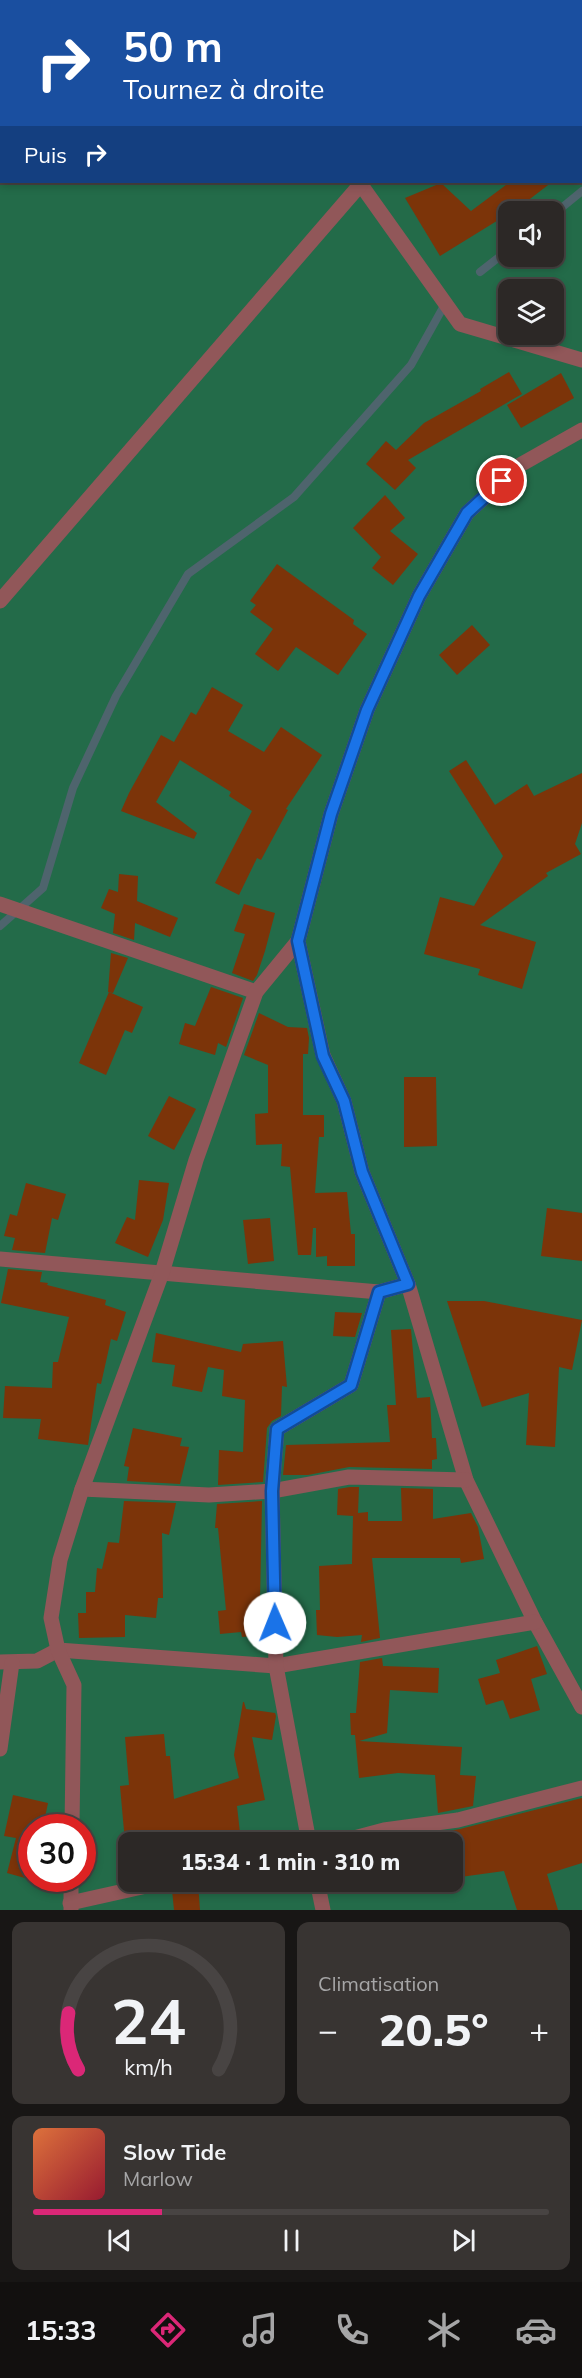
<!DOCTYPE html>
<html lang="fr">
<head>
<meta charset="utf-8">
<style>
  :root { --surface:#2c2826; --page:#383432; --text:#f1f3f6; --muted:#a6a6a7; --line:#484443; --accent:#db2777 }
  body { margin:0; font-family:Mulish,sans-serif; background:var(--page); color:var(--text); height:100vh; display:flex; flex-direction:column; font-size:22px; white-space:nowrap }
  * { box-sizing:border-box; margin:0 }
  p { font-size:20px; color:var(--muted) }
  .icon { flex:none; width:33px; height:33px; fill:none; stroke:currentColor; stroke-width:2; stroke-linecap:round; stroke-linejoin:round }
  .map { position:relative; height:1910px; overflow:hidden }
  .drawer { display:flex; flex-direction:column; gap:12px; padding:12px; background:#181615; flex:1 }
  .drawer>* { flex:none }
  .hud { position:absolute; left:0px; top:0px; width:582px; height:183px; box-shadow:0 3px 9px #0003,0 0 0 2px var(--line); background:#1a4fa0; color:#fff; overflow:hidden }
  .fabs { position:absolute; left:498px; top:201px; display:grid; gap:12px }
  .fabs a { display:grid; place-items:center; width:66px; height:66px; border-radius:12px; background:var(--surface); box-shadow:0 3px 9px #0003,0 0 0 2px var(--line); font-size:30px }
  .speed { position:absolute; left:18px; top:1814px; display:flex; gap:12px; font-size:30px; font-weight:700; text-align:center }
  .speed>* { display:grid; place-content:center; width:78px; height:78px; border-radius:50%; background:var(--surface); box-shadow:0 3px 9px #0003,0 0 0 2px var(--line); line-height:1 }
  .speed .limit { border:9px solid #d22; background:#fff; color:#111 }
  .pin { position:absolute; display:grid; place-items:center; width:51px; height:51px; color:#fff; margin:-26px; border:3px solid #fff; border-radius:50%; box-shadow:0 2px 6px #0007 }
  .me { position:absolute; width:66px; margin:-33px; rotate:359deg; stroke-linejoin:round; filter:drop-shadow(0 0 4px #0008) }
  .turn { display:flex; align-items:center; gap:21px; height:126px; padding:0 24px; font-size:27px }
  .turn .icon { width:78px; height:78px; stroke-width:2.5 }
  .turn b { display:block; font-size:42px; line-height:51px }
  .then { display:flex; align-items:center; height:57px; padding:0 24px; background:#0003; gap:12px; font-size:22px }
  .big { font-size:45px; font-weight:800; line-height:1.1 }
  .drawer .tile { flex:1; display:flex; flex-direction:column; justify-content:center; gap:9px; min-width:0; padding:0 21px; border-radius:12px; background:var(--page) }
  .drawer .dial { align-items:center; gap:0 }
  .dial svg { height:156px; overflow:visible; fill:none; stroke:var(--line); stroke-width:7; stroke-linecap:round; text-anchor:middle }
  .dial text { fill:var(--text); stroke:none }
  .song { display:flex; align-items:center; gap:18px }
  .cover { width:72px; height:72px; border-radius:9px; background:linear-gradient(135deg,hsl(20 70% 55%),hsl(350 70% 35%)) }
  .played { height:6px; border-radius:3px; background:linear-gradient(90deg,var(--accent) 25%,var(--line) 25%) }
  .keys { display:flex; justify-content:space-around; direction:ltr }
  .heat { display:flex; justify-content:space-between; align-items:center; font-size:33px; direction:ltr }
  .drawer .tiles { flex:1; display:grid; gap:12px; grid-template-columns:1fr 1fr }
  .tile:last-child { grid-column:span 2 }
  .trip { position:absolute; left:118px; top:1832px; width:345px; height:60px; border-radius:12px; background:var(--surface); box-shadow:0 3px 9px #0003,0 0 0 2px var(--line); font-weight:800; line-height:60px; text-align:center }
  .menu { display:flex; height:96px; justify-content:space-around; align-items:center; background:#12100f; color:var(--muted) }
  .menu .icon { width:42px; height:42px }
  .menu .current { color:var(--accent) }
  .menu b { font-size:27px; color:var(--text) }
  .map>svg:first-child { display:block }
  .green { fill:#236b49; fill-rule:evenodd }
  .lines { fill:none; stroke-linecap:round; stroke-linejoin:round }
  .stream { stroke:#4e646d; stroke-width:8 }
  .building { fill:#7c3409 }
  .minor { stroke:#915759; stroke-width:15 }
  .route-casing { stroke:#114b97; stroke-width:15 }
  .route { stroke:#1a73e8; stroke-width:10 }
</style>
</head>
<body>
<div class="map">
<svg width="582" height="1910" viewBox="0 0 582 1910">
  <rect width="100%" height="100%" fill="#3b3633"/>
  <!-- green -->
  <path class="green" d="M0 0H582V1910H0ZM2 2H580V182H2ZM508 212H554V256H508ZM508 290H554V334H508ZM32 1827H82V1878H32ZM129 1842H453V1881H129Z"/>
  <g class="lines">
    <!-- stream -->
    <g class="stream">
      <polyline points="554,214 582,191"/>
      <polyline points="480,272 508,250"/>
      <polyline points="0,926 43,888 73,788 116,696 188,574 294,497 411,365 445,304"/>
    </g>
  </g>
  <!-- building -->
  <g class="building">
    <polygon points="510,182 552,182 513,212 508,212 508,215 501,221 500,219 440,256 405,198 441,183 471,211"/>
    <polygon points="509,372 522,394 408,460 416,468 395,490 366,464 386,441 396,450 424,423 481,391 480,389"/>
    <polygon points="561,373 574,398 521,428 507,405"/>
    <polygon points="385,495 405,518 390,531 418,554 393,585 372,568 381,557 353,528"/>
    <polygon points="277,564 354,620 353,624 367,634 338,675 296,647 278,671 255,654 273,629 250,612 256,605 250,601"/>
    <polygon points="472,625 490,645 457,675 439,655"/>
    <polygon points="212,687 243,705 228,731 264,752 281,727 322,755 286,809 288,810 261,860 257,858 239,895 215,883 252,811 229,796 231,792 180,760 156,802 197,833 194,839 121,811 129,793 161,735 174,742 191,712 196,715"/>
    <polygon points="466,760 495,805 527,784 534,796 582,773 582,823 575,844 581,854 546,873 548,876 480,925 536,942 522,989 478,975 480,969 424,954 440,897 474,906 503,856 449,771"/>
    <polygon points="119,874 138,876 137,901 178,918 170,937 135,923 134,940 113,933 115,914 101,908 109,889 118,892"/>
    <polygon points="244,904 275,913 265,951 257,975 253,981 232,973 245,934 234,931"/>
    <polygon points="111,953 128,958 113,993 108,992"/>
    <polygon points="211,987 243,998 226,1047 218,1043 215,1055 179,1044 185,1023 195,1026"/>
    <polygon points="109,992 143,1007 132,1033 125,1030 106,1075 79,1063"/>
    <polygon points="259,1013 288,1027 307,1028 309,1038 308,1054 303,1054 303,1115 324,1115 324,1137 319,1137 315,1193 347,1192 351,1234 355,1234 355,1266 327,1266 327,1256 316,1257 316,1228 313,1228 311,1255 298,1255 290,1167 281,1166 282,1144 256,1145 255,1114 268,1113 268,1065 244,1055"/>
    <polygon points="404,1077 436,1077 437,1146 404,1147"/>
    <polygon points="169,1096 196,1109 174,1150 148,1136"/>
    <polygon points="139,1180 169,1183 163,1220 148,1257 115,1243 127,1217 135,1220"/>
    <polygon points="26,1183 66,1194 58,1220 52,1218 45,1253 12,1250 15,1238 4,1236 10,1214 17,1216"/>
    <polygon points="547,1208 582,1213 582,1261 541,1256"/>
    <polygon points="270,1218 274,1261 248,1264 243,1220"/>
    <polygon points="8,1269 42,1272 40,1282 48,1283 47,1285 106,1300 105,1305 126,1312 117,1341 111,1339 101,1384 97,1383 88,1445 38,1439 41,1419 3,1418 5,1386 52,1388 53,1362 58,1362 69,1317 1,1303"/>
    <polygon points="447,1301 484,1301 582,1320 572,1370 559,1367 555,1447 526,1445 529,1393 482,1407"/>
    <polygon points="335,1312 362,1313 355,1337 333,1336"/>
    <polygon points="411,1329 417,1398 430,1397 432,1438 436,1438 437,1459 432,1460 432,1469 349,1467 308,1475 283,1475 286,1445 390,1442 387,1405 396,1405 391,1330"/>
    <polygon points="156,1333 241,1352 243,1344 283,1341 287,1387 282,1386 281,1416 272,1421 267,1428 263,1482 218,1485 219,1450 243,1452 245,1400 222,1396 224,1370 208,1367 202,1392 172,1386 175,1365 152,1362"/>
    <polygon points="133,1428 182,1438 180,1446 189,1447 180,1484 127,1481 129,1467 124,1466"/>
    <polygon points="350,1487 359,1487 358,1513 368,1512 368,1521 402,1521 401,1488 433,1489 433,1519 471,1513 478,1527 484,1559 461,1563 460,1558 372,1558 380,1638 361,1642 362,1635 337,1637 317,1635 316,1610 320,1610 319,1566 352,1564 353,1516 337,1515 338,1489"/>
    <polygon points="124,1501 176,1503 169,1535 162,1533 163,1598 158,1598 156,1618 125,1615 125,1637 79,1638 78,1613 86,1613 86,1592 95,1592 97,1568 102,1569 108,1542 119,1543"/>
    <polygon points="262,1501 260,1601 265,1601 266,1635 242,1637 241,1632 220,1634 218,1611 226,1610 218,1528 215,1528 217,1504"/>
    <polygon points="537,1646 547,1674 531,1679 540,1710 510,1719 503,1700 486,1705 478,1679 500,1673 496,1660"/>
    <polygon points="382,1658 383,1666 439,1668 438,1693 390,1690 387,1733 359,1741 462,1747 460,1775 476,1776 473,1806 438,1813 435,1775 398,1773 359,1778 355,1735 351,1735 350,1713 356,1713 360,1662"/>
    <polygon points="243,1702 244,1702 246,1709 275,1713 276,1716 272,1740 252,1737 265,1800 237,1806 241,1842 125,1842 120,1786 129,1785 125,1737 164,1734 166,1756 170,1756 174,1799 239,1778 234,1755"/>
    <polygon points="13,1795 48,1803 43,1827 32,1827 32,1880 7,1873 16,1838 4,1836"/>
    <polygon points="582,1798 582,1863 547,1874 558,1910 517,1910 504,1871 453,1878 453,1842 401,1842 400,1839 460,1829"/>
    <polygon points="198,1883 200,1910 174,1910 172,1890 177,1885"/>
  </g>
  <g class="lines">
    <!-- minor -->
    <g class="minor">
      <polyline points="273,0 274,2"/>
      <polyline points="395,0 395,2"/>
      <polyline points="359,182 460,324 582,360"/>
      <polyline points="582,430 520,465 467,513 419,596 367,710 331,814 298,941 323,1055 344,1101 362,1172 408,1284 466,1480 535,1622 582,1707"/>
      <polyline points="0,601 360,185"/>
      <polyline points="0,904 256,992"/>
      <polyline points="0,1259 379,1292"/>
      <polyline points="82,1489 209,1495 272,1491 349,1477 466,1480"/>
      <polyline points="0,1662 37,1661 58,1650 276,1666 535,1622"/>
      <polyline points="0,1749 12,1663"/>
      <polyline points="72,1827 74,1685 58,1650 51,1618 60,1560 82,1489 162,1273 196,1160 256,992 298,941"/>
      <polyline points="309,1842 276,1666 272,1491 277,1429 351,1385 379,1292 408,1284"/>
      <polyline points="339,1842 384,1830 458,1820 582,1788"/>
      <polyline points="71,1878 71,1910"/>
      <polyline points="317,1881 323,1910"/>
      <polyline points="70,1903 169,1881"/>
    </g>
  </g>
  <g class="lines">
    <defs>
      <polyline id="route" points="275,1623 272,1491 277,1429 351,1385 379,1292 408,1284 362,1172 344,1101 323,1056 298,941 331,814 367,710 419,596 467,513 502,481"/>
    </defs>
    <!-- route casing -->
    <use href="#route" class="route-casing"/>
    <!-- route -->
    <use href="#route" class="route"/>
  </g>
</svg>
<div class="fabs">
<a><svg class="icon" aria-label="sound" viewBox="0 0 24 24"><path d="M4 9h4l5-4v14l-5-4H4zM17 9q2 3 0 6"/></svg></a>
<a><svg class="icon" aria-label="layers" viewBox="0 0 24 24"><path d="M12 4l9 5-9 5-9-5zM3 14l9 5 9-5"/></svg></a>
</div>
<div class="speed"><div class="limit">30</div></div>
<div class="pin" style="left:502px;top:481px;background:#d93025"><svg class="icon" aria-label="arrive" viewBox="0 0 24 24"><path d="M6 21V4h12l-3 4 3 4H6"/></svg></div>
<svg class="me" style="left:275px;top:1623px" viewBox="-20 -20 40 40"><circle r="19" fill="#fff"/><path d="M0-13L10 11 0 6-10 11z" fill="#1a73e8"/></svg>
<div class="trip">15:34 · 1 min · 310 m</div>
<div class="hud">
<div class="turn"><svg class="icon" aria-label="right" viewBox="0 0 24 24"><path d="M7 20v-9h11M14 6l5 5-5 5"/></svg><div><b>50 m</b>Tournez à droite</div></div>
<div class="then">Puis<svg class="icon" aria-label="right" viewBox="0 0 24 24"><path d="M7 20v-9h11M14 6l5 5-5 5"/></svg></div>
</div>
</div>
<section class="drawer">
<div class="tiles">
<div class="tile dial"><svg viewBox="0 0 100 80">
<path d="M14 69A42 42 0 1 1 86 69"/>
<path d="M14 69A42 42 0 0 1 9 40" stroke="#db2777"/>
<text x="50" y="56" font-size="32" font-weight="700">24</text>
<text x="50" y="72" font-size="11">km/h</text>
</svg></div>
<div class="tile"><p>Climatisation</p>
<div class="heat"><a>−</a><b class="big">20.5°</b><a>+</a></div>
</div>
<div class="tile">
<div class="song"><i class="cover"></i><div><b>Slow Tide</b><p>Marlow</p></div></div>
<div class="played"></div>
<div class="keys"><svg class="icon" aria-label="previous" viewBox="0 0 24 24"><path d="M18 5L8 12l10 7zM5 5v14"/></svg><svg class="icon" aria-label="pause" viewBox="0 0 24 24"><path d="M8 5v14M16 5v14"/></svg><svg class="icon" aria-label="next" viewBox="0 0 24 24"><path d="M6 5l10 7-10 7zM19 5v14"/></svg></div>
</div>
</div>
</section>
<nav class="menu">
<b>15:33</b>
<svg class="icon current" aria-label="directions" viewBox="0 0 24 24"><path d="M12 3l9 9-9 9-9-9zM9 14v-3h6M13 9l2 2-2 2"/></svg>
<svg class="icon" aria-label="music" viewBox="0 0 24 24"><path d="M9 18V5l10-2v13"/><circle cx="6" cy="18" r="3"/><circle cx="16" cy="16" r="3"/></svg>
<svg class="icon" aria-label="phone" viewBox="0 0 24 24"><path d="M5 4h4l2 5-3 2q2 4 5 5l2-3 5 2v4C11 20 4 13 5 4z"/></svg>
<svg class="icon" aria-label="climate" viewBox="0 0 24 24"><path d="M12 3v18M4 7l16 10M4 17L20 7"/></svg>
<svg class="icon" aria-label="car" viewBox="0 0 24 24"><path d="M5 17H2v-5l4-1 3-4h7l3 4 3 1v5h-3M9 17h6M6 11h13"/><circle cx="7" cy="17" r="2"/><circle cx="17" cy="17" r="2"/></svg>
</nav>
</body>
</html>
